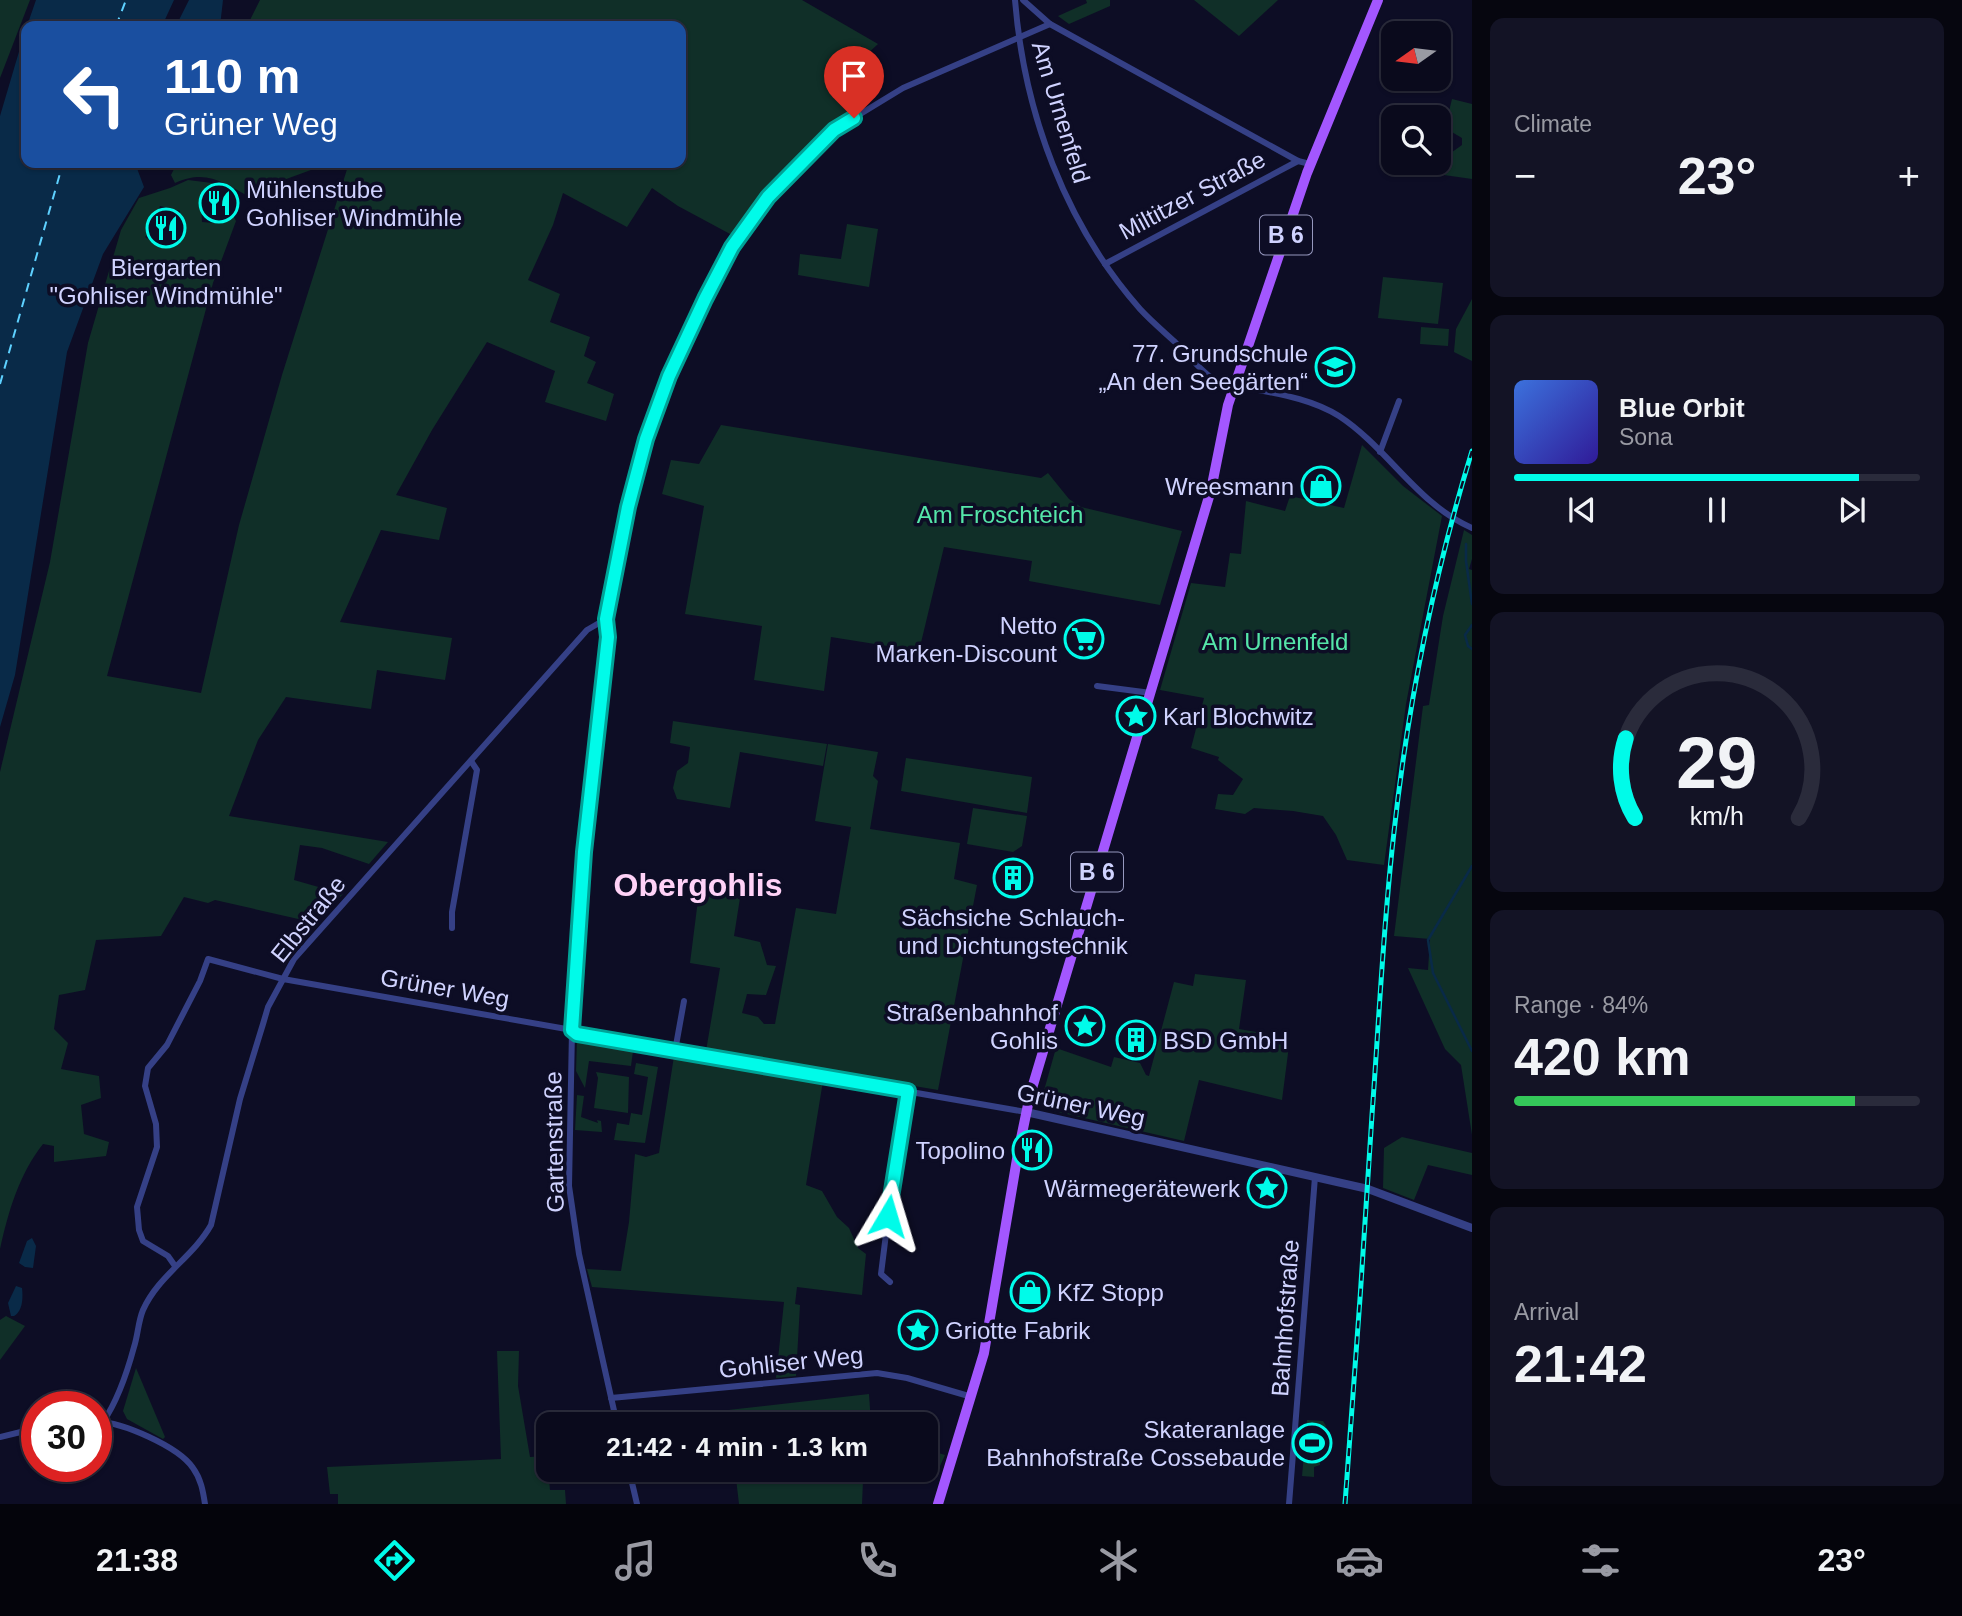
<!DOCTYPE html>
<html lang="en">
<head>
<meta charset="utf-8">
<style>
  :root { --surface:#0a0a1c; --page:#131325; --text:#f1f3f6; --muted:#999aa3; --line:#2a2b3b; --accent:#00fbe9 }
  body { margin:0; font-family:Arial,sans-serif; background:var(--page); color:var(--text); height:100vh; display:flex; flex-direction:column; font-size:26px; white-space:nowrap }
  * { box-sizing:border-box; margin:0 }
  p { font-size:23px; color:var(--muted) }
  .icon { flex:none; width:38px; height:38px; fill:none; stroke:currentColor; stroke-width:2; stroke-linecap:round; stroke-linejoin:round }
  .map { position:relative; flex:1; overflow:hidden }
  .drawer { display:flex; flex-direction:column; gap:18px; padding:18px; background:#06060f; width:490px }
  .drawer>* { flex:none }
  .banner { position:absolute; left:21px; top:21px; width:665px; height:147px; border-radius:14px; box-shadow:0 2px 5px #0004,0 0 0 2px var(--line); background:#1a4fa0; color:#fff; overflow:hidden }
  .needle { width:46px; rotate:256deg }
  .tools { position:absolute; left:1381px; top:21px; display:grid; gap:14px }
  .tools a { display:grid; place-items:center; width:70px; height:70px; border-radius:14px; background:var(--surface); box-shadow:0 2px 5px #0004,0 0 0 2px var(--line); font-size:35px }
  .speed { position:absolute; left:21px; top:1391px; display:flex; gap:14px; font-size:35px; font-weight:700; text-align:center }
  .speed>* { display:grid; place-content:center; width:91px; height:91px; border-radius:50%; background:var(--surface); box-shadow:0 2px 5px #0004,0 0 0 2px var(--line); line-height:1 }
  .speed .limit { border:10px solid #d22; background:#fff; color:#111 }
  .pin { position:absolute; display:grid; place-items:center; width:60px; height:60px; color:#fff; margin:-72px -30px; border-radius:50% 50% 50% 0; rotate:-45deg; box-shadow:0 0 7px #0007 }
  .pin .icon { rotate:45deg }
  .me { position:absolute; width:77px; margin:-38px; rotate:7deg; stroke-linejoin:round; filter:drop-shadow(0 0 5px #0008) }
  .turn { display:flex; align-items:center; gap:24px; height:147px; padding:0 28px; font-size:32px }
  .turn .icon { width:91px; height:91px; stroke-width:2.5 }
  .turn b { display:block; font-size:49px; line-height:60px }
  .big { font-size:52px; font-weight:800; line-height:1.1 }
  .drawer .card { flex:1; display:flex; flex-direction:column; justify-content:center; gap:10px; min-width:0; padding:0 24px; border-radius:14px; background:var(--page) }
  .drawer .dial { align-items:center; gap:0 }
  .dial svg { height:182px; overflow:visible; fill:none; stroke:var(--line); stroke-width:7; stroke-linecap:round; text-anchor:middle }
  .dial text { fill:var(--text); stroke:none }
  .song { display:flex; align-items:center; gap:21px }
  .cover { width:84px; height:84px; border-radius:10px; background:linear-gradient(135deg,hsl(220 70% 55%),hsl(250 70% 35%)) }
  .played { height:7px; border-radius:4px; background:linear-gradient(90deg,var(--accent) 85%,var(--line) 85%) }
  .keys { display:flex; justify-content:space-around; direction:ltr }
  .heat { display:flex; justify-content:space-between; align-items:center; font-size:38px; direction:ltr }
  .charge { height:10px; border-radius:5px; background:linear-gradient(90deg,#34c759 84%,var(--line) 0) }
  .trip { position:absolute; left:536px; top:1412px; width:402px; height:70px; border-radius:14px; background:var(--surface); box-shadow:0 2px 5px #0004,0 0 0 2px var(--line); font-weight:800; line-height:70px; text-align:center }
  .menu { display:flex; height:112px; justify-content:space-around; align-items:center; background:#04040b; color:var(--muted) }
  .menu .icon { width:49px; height:49px }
  .menu .on { color:var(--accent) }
  .menu b { font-size:32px; color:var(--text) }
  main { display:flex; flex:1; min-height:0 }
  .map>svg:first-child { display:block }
  .green { fill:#102f28; fill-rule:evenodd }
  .water { fill:#092a48 }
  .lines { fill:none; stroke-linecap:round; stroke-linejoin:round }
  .stream { stroke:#092a48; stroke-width:2.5 }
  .ferry { stroke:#5ed1ff; stroke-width:2; stroke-dasharray:9 7; stroke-linecap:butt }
  .minor { stroke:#354086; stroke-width:6 }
  .tertiary { stroke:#354086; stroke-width:8 }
  .primary { stroke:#a357ff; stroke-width:10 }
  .rail-casing { stroke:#00fbe9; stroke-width:5 }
  .rail { stroke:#0d0d25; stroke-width:2.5; stroke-dasharray:8; stroke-linecap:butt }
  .route-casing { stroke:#00a397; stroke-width:18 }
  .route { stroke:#00fbe9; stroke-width:12 }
  .labels { text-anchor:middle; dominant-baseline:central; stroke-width:7; stroke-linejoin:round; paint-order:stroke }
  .shield { fill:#0d0d25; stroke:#9698be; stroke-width:2 }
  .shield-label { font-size:23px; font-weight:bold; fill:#d0d3ff }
  .street-label { font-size:24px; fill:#d0d3ff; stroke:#0d0d25 }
  .poi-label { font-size:24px; fill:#d0d3ff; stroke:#0d0d25; text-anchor:end }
  .park-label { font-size:24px; fill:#55e6a9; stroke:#0d0d25 }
  .district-label { font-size:32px; font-weight:bold; fill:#ffd2f7; stroke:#0d0d25 }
</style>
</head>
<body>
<main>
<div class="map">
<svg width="1472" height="1504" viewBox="0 0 1472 1504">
  <rect width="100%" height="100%" fill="#0d0d25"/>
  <!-- green -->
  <g class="green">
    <polygon points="0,0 30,0 0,78"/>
    <path d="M260 0H802L878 44 865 56 877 88 789 164 732 235 678 206 652 188 627 227 563 193 553 225 528 280 560 294 550 322 590 337 584 356 596 362 587 383 614 394 606 421 545 402 555 371 487 342 432 430 396 495 447 508 439 540 381 530 340 622 452 638 445 680 377 670 371 709 286 697 258 740 229 816 388 842 369 864 322 848 300 845 294 880 343 894 316 923 215 900 208 903 184 897 161 936 96 940 85 990 59 995 54 1029 68 1043 61 1069 99 1076 101 1098 81 1105 84 1134 109 1142 106 1156 54 1162V1146L43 1144C19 1174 8 1213 0 1249V772L50 562 88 343 121 230 139 198 170 188 188 180 212 183 201 206 202 222 214 223 231 212 236 221 213 283 107 676 201 693 239 525 282 375 349 163H681V26H247ZM160 206 180 211 181 236 162 248 145 237 151 231Z"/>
    <polygon points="1086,0 1110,0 1110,6 1069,24 1058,16 1087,3"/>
    <polygon points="1194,0 1278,0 1239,36"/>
    <polygon points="1452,99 1472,104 1472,179 1444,175 1448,155 1462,145 1462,138 1445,128"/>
    <path d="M177 163H330L259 189 251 198C223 182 206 169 175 183L171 175Z"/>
    <polygon points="847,224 878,229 869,287 798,275 800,254 841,259"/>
    <polygon points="1383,277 1443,283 1438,324 1378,318"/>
    <polygon points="1472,299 1472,361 1454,352 1456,329"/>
    <polygon points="1421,327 1449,329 1448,346 1420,344"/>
    <polygon points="721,425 1041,478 1048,473 1069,499 1081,507 1182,531 1160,605 1029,581 1032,561 944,547 919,651 831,637 824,691 754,680 762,626 685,614 704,506 662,494 671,460 699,464"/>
    <polygon points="1362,445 1403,486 1442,516 1406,704 1384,865 1347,860 1336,835 1323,816 1293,811 1254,808 1245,814 1215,809 1218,794 1233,795 1243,779 1218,760 1219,757 1191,748 1204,698 1160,690 1191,583 1225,587 1230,553 1241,554 1246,501 1285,511 1290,496 1344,508"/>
    <polygon points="1464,530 1472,535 1472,559 1469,569 1472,570 1472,1135 1461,1065 1445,1049 1408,968 1428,970 1430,939 1394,936 1423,706 1429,705 1443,616"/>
    <polygon points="673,721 827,744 823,766 740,752 730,808 677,799 673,788 677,771 688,763 690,747 670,743"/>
    <polygon points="828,744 878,752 873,776 878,781 870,829 960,843 954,879 977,885 938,1090 706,1051 720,968 690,963 699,892 740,898 734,936 760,942 767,965 776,966 766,995 747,994 742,1013 758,1017 764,1024 775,1024 796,908 836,914 851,827 815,821"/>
    <polygon points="906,758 1032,777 1027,813 901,791"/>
    <polygon points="973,808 1027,816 1022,846 1013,852 967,844"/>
    <polygon points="1195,974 1246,980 1239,1029 1290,1038 1282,1100 1199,1080 1184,1141 1045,1109 1041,1101 1056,1048 1111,1067 1114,1057 1140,1063 1146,1075 1149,1076 1174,982 1193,986"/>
    <polygon points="577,1040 633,1051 631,1066 589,1061 585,1088 576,1071"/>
    <polygon points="674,1056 823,1081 806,1185 822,1191 837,1217 849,1228 858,1248 866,1254 862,1295 797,1287 795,1304 800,1305 796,1376 776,1378 784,1302 592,1287 587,1269 621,1271 629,1222 635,1154 646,1157 659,1153"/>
    <polygon points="636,1063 658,1067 645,1143 614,1140 617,1123 629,1125 631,1113 642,1115 648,1077 634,1074"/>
    <polygon points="596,1072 629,1077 628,1113 594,1108 598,1078"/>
    <polygon points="577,1095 584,1096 581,1117 598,1123 597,1120 601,1121 602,1132 575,1130"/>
    <polygon points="1402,1137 1472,1153 1472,1175 1428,1165 1414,1200 1383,1188 1384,1148"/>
    <polygon points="6,1316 25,1326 0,1360 0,1320"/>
    <polygon points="497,1351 519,1351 518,1386 530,1457 547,1456 550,1490 565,1490 566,1504 338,1504 338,1494 330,1494 327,1467 501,1459"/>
    <polygon points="136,1368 165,1437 163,1439 127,1419 123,1411"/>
    <polygon points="869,1394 871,1424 729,1424 728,1410"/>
    <polygon points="1307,1420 1323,1421 1326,1426 1320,1440 1320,1465 1314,1467 1314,1477 1302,1476"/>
    <polygon points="926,1449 945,1455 935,1477 923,1482 871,1470 863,1481 862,1504 739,1504 735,1470 926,1470"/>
  </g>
  <!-- water -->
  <g class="water">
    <polygon points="36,0 174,0 162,26 27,26"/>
    <polygon points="189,0 223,0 220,26 176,26"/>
    <polygon points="26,28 26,163 135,163 144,187 103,254 67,352 15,675 0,727 0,116"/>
    <polygon points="32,1238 36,1246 33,1268 25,1267 19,1263 27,1241"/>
    <path d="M16 1286 22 1288C23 1297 23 1311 14 1316H11L8 1303Z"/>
  </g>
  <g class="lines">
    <!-- stream -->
    <g class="stream">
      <polyline points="1466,544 1466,561 1472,604"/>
      <polyline points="1472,625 1465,635 1468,646 1472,649"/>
      <polyline points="1472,866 1428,940 1433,973 1472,1051"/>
    </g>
    <!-- ferry -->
    <g class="ferry">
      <polyline points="116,26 126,0"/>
      <polyline points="0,384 63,163"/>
    </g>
    <!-- minor -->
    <g class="minor">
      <path d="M1015 0C1024 112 1065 224 1140 309 1151 321 1163 331 1175 342 1187 354 1199 369 1213 379 1224 387 1236 386 1248 388 1279 394 1312 399 1339 416 1388 448 1417 504 1472 528"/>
      <polyline points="1023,0 1050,24 1298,161 1310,164"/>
      <polyline points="1105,264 1298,161"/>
      <polyline points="1380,452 1399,401"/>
      <polyline points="1097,686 1151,693"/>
      <polyline points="452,928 452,912 477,770 471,761"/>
      <polyline points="675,1051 684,1001"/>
      <polyline points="175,1266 168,1256 143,1241 139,1230 137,1207 157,1147 156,1124 145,1086 148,1068 167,1045 200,981 208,959 283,979 572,1030 577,1034 1026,1112"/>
      <polyline points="890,1282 881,1274 894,1170 908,1091"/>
      <polyline points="611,1398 877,1373 907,1378 972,1397"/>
      <path d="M96 1422C121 1421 179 1447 193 1468 201 1479 203 1491 205 1504"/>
      <path d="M103 1422C118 1400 127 1373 134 1347 138 1335 138 1322 143 1310 158 1276 193 1257 211 1225L240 1099 263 1024 268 1007 294 959 587 630 606 619"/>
      <polyline points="617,1424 579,1254 569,1186 572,1030 584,852 609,637 606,619 628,504 649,430 669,376 693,324 732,247 768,197 834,130 903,88 1050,24"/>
      <polyline points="0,1437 37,1428"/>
      <polyline points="629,1470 637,1504"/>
      <polyline points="1289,1504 1315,1177"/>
    </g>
    <!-- tertiary -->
    <polyline class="tertiary" points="1026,1112 1368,1189 1472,1228"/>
    <!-- primary -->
    <polyline class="primary" points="938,1504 984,1353 1018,1153 1030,1095 1211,490 1228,405 1307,173 1378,0"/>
    <defs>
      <path id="rail" d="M1345 1504C1355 1374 1364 1245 1372 1115 1379 1021 1383 926 1394 832 1408 703 1434 575 1472 451"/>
    </defs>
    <!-- rail casing -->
    <use href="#rail" class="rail-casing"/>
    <!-- rail -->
    <use href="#rail" class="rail"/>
  </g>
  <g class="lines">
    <defs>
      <polyline id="route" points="854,118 834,130 768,197 732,247 705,299 669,376 646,439 628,507 606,619 608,637 584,852 572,1030 577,1034 908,1091 888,1216"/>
    </defs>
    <!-- route casing -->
    <use href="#route" class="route-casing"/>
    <!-- route -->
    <use href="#route" class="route"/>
  </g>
  <!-- icons -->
  <defs>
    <symbol id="restaurant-ring" viewBox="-11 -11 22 22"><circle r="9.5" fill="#0d0d25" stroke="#00fbe9" stroke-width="1.5"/><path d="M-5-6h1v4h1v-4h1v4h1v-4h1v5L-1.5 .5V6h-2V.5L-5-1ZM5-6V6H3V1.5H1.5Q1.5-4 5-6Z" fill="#00fbe9"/></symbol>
    <symbol id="school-ring" viewBox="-11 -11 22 22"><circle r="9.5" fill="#0d0d25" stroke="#00fbe9" stroke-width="1.5"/><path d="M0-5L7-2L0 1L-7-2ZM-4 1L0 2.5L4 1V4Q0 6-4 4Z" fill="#00fbe9"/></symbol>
    <symbol id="shop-ring" viewBox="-11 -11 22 22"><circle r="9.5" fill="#0d0d25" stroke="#00fbe9" stroke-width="1.5"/><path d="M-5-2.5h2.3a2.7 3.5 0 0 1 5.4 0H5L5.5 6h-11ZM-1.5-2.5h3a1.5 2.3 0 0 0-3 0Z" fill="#00fbe9"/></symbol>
    <symbol id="supermarket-ring" viewBox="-11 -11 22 22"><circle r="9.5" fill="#0d0d25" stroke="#00fbe9" stroke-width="1.5"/><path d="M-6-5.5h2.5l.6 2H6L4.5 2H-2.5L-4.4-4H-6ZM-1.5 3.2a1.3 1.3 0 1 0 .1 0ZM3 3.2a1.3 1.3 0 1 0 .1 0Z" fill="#00fbe9"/></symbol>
    <symbol id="sight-ring" viewBox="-11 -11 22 22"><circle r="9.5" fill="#0d0d25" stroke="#00fbe9" stroke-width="1.5"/><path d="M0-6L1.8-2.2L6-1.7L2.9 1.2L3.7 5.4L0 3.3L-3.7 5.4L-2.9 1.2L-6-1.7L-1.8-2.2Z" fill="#00fbe9"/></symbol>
    <symbol id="building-ring" viewBox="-11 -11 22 22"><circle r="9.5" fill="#0d0d25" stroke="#00fbe9" stroke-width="1.5"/><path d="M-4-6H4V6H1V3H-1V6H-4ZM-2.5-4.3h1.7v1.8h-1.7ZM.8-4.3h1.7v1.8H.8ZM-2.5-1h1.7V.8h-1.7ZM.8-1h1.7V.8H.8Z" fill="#00fbe9"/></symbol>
    <symbol id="stadium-ring" viewBox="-11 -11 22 22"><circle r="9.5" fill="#0d0d25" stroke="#00fbe9" stroke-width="1.5"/><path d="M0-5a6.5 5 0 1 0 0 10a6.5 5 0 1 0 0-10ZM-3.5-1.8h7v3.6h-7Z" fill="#00fbe9"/></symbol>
  </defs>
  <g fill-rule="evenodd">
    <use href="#restaurant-ring" x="197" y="181" width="44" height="44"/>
    <use href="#restaurant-ring" x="144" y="206" width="44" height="44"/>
    <use href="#school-ring" x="1313" y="345" width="44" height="44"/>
    <use href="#shop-ring" x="1299" y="464" width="44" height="44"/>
    <use href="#supermarket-ring" x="1062" y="617" width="44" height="44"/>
    <use href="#sight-ring" x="1114" y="694" width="44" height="44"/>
    <use href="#building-ring" x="991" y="856" width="44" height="44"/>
    <use href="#sight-ring" x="1063" y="1004" width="44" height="44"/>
    <use href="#building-ring" x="1114" y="1018" width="44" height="44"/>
    <use href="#restaurant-ring" x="1010" y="1128" width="44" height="44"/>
    <use href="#sight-ring" x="1245" y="1166" width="44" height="44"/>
    <use href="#shop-ring" x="1008" y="1270" width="44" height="44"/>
    <use href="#sight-ring" x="896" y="1308" width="44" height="44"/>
    <use href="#stadium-ring" x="1290" y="1421" width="44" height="44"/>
  </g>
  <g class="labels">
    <!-- shield labels -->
    <g class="shield">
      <rect x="1260" y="215.5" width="52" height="39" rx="5"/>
      <rect x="1071" y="852.5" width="52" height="39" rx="5"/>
    </g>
    <g class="shield-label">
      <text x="1286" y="235">B 6</text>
      <text x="1097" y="872">B 6</text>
    </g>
    <!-- street labels -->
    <g class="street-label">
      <text transform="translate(1061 112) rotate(73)">Am Urnenfeld</text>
      <text transform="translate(1192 195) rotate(-28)">Miltitzer Straße</text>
      <text transform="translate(308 919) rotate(-51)">Elbstraße</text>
      <text transform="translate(445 988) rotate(10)">Grüner Weg</text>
      <text transform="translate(1081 1105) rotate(12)">Grüner Weg</text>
      <text transform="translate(554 1142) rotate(-91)">Gartenstraße</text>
      <text transform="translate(1285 1318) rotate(-86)">Bahnhofstraße</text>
      <text transform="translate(791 1362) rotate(-6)">Gohliser Weg</text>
    </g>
    <!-- poi labels -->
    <g class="poi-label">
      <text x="246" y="189" text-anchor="start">Mühlenstube<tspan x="246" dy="28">Gohliser Windmühle</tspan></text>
      <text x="166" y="267" text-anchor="middle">Biergarten<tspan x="166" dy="28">"Gohliser Windmühle"</tspan></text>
      <text x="1308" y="353">77. Grundschule<tspan x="1308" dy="28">„An den Seegärten“</tspan></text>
      <text x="1294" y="486">Wreesmann</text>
      <text x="1057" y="625">Netto<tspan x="1057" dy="28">Marken-Discount</tspan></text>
      <text x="1163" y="716" text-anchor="start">Karl Blochwitz</text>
      <text x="1013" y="917" text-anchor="middle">Sächsiche Schlauch-<tspan x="1013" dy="28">und Dichtungstechnik</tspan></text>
      <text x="1058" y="1012">Straßenbahnhof<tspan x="1058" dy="28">Gohlis</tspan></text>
      <text x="1163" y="1040" text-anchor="start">BSD GmbH</text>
      <text x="1005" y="1150">Topolino</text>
      <text x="1240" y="1188">Wärmegerätewerk</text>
      <text x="1057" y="1292" text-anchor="start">KfZ Stopp</text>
      <text x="945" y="1330" text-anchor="start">Griotte Fabrik</text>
      <text x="1285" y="1429">Skateranlage<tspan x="1285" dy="28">Bahnhofstraße Cossebaude</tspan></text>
    </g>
    <!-- park labels -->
    <g class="park-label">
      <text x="1000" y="514">Am Froschteich</text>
      <text x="1275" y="641">Am Urnenfeld</text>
    </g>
    <!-- district labels -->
    <g class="district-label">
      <text x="698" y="885">Obergohlis</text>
    </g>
  </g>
</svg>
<div class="tools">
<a><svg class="needle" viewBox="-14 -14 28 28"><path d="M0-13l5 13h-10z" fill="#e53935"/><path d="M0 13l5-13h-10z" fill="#999aa3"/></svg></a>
<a><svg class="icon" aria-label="search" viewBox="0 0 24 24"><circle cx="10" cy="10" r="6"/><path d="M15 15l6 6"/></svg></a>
</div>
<div class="speed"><div class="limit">30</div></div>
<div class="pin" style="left:854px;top:118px;background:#d93025"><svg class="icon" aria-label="arrive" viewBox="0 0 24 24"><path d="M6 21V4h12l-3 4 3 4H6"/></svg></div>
<svg class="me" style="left:888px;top:1216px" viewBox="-20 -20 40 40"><path d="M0-17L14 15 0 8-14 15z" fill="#00fbe9" stroke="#fff" stroke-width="4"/></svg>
<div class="trip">21:42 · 4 min · 1.3 km</div>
<div class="banner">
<div class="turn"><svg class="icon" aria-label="left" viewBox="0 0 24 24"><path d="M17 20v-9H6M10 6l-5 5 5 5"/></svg><div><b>110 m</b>Grüner Weg</div></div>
</div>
</div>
<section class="drawer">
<div class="card"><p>Climate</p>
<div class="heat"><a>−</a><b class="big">23°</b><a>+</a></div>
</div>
<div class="card">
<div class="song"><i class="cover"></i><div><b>Blue Orbit</b><p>Sona</p></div></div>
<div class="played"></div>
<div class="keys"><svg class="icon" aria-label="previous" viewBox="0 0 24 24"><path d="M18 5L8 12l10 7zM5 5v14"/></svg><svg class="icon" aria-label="pause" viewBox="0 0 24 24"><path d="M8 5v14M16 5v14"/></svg><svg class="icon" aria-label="next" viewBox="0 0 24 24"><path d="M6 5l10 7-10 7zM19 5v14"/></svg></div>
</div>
<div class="card dial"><svg viewBox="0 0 100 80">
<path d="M14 69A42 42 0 1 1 86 69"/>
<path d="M14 69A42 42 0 0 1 10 34" stroke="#00fbe9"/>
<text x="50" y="56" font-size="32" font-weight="700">29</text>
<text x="50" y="72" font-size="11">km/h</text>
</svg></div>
<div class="card"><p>Range · 84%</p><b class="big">420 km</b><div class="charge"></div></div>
<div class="card"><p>Arrival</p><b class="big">21:42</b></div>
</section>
</main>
<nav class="menu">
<b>21:38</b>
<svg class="icon on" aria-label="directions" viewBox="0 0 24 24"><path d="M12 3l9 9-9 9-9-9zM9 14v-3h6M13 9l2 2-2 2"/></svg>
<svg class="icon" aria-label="music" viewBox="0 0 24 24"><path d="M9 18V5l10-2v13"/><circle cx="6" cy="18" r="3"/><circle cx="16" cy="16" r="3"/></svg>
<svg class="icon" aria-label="phone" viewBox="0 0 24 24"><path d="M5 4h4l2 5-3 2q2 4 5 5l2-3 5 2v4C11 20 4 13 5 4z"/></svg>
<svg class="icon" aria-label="climate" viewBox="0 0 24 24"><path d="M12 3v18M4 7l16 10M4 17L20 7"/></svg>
<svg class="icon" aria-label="car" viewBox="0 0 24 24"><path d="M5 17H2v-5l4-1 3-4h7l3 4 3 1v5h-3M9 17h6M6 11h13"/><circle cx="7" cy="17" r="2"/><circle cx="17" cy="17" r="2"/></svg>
<svg class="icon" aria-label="filters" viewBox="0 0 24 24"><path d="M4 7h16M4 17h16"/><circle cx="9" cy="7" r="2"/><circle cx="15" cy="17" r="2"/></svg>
<b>23°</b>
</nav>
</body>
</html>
